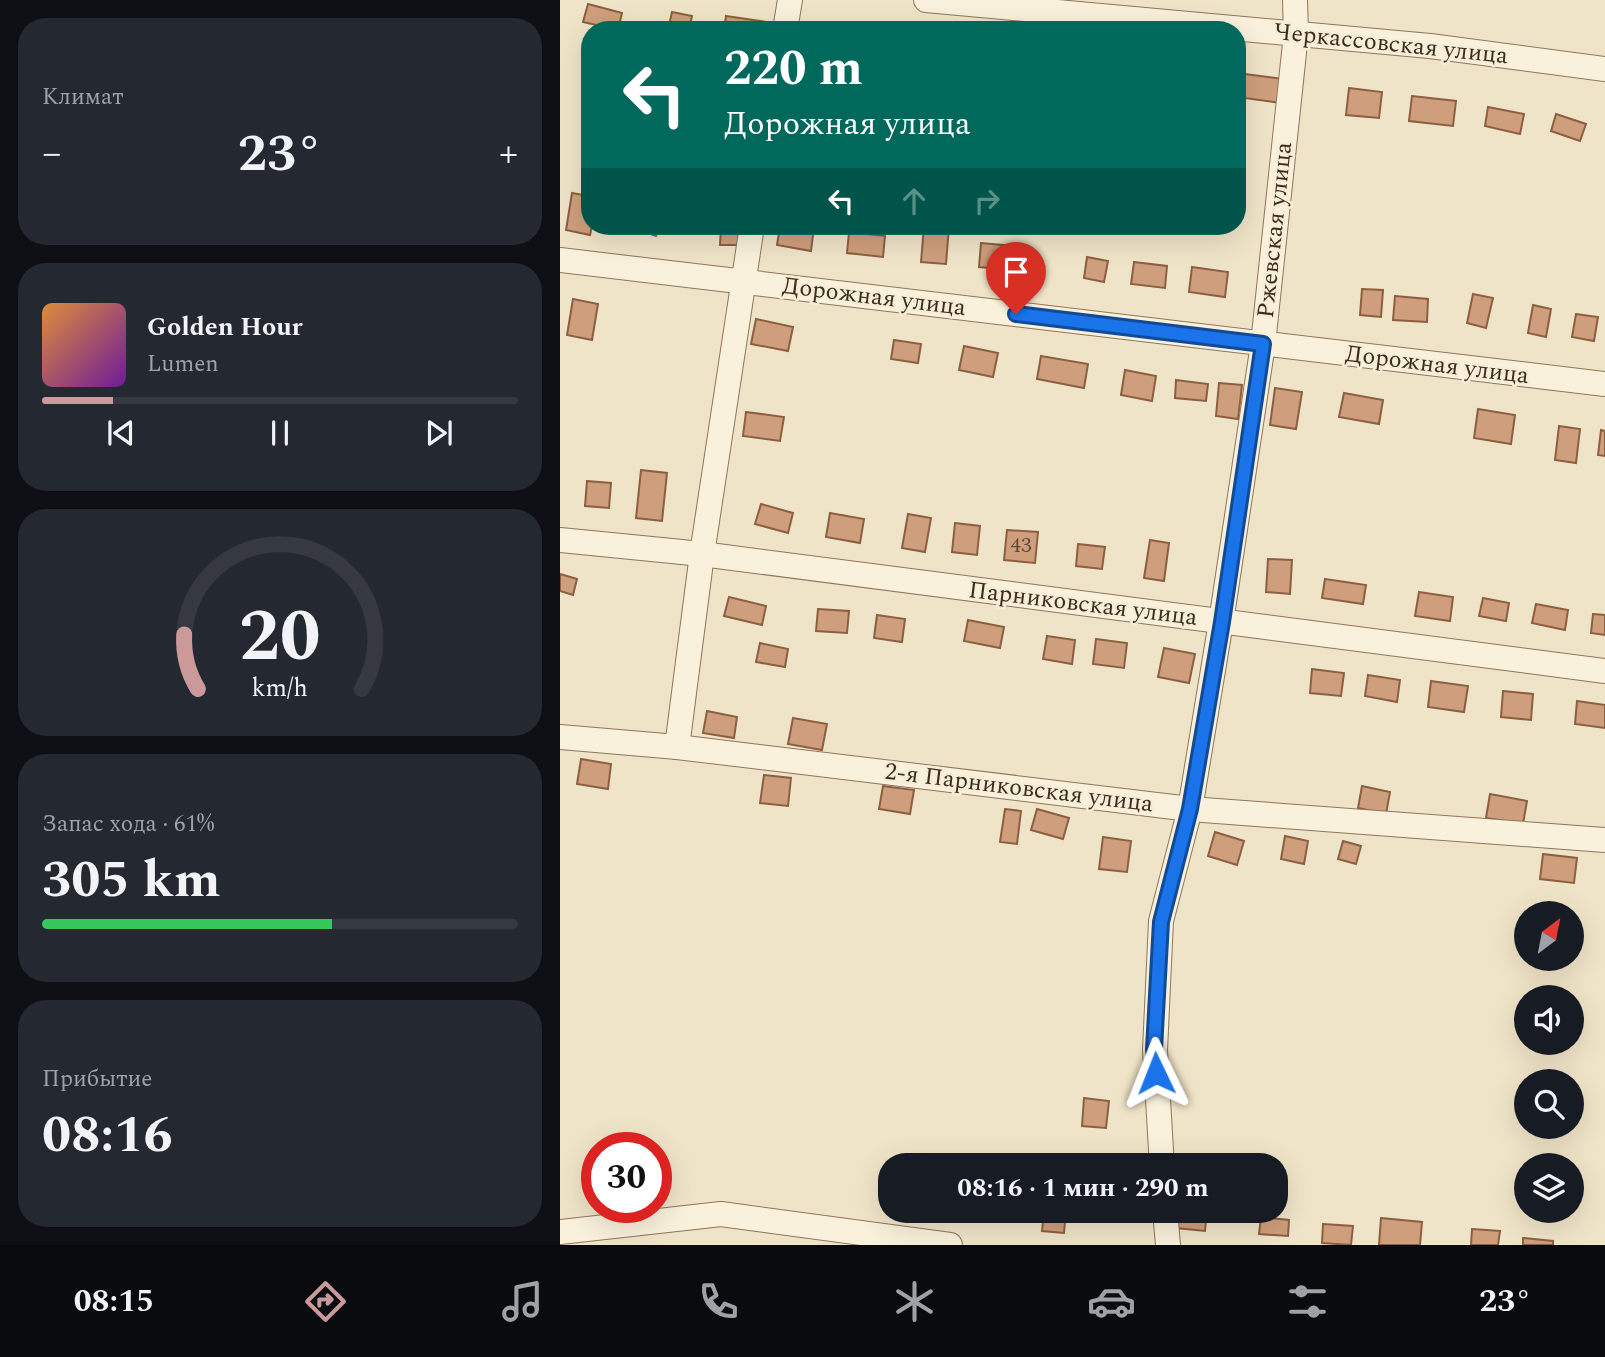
<!DOCTYPE html>
<html lang="ru">
<head>
<meta charset="utf-8">
<style>
  :root { --surface:#171b24; --page:#242831; --text:#f1f3f6; --muted:#9ea1a6; --line:#363941; --accent:#cc999b }
  body { margin:0; font-family:Spectral,serif; background:var(--page); color:var(--text); height:100vh; display:flex; flex-direction:column; font-size:26px; white-space:nowrap }
  * { box-sizing:border-box; margin:0 }
  p { font-size:23px; color:var(--muted) }
  .icon { flex:none; width:38px; height:38px; fill:none; stroke:currentColor; stroke-width:2; stroke-linecap:round; stroke-linejoin:round }
  .map { position:relative; flex:1; overflow:hidden }
  .panel { display:flex; flex-direction:column; gap:18px; padding:18px; background:#0d0f14; width:560px }
  .panel>* { flex:none }
  .hud { position:absolute; left:21px; top:21px; width:665px; height:214px; border-radius:28px; box-shadow:0 7px 28px #0002; background:#00695c; color:#fff; overflow:hidden }
  .needle { width:46px; rotate:32deg }
  .controls { position:absolute; left:954px; top:901px; display:grid; gap:14px }
  .controls a { display:grid; place-items:center; width:70px; height:70px; border-radius:50%; background:var(--surface); box-shadow:0 7px 28px #0002; font-size:35px }
  .speed { position:absolute; left:21px; top:1132px; display:flex; gap:14px; font-size:35px; font-weight:700; text-align:center }
  .speed>* { display:grid; place-content:center; width:91px; height:91px; border-radius:50%; background:var(--surface); box-shadow:0 7px 28px #0002; line-height:1 }
  .speed .limit { border:10px solid #d22; background:#fff; color:#111 }
  .pin { position:absolute; display:grid; place-items:center; width:60px; height:60px; color:#fff; margin:-72px -30px; border-radius:50% 50% 50% 0; rotate:-45deg; box-shadow:0 0 7px #0007 }
  .pin .icon { rotate:45deg }
  .me { position:absolute; width:77px; margin:-38px; rotate:358deg; stroke-linejoin:round; filter:drop-shadow(0 0 5px #0008) }
  .turn { display:flex; align-items:center; gap:24px; height:147px; padding:0 28px; font-size:32px }
  .turn .icon { width:91px; height:91px; stroke-width:2.5 }
  .turn b { display:block; font-size:49px; line-height:60px }
  .lanes { display:flex; align-items:center; height:66px; padding:0 28px; background:#0003; justify-content:center; gap:35px; direction:ltr }
  .lanes .off { opacity:.35 }
  .big { font-size:52px; font-weight:700; line-height:1.1 }
  .panel .widget { flex:1; display:flex; flex-direction:column; justify-content:center; gap:10px; min-width:0; padding:0 24px; border-radius:28px; background:var(--page) }
  .panel .dial { align-items:center; gap:0 }
  .dial svg { height:182px; overflow:visible; fill:none; stroke:var(--line); stroke-width:7; stroke-linecap:round; text-anchor:middle }
  .dial text { fill:var(--text); stroke:none }
  .song { display:flex; align-items:center; gap:21px }
  .cover { width:84px; height:84px; border-radius:10px; background:linear-gradient(135deg,hsl(30 70% 55%),hsl(280 70% 35%)) }
  .played { height:7px; border-radius:4px; background:linear-gradient(90deg,var(--accent) 15%,var(--line) 15%) }
  .keys { display:flex; justify-content:space-around; direction:ltr }
  .heat { display:flex; justify-content:space-between; align-items:center; font-size:38px; direction:ltr }
  .charge { height:10px; border-radius:5px; background:linear-gradient(90deg,#34c759 61%,var(--line) 0) }
  .trip { position:absolute; left:318px; top:1153px; width:410px; height:70px; border-radius:28px; background:var(--surface); box-shadow:0 7px 28px #0002; font-weight:700; line-height:70px; text-align:center }
  .tab-bar { display:flex; height:112px; justify-content:space-around; align-items:center; background:#090b0e; color:var(--muted) }
  .tab-bar .icon { width:49px; height:49px }
  .tab-bar .current { color:var(--accent) }
  .tab-bar b { font-size:32px; color:var(--text) }
  main { display:flex; flex:1; min-height:0 }
  .map>svg:first-child { display:block }
  .building { fill:#cf9f7d; stroke:#8d5f41; stroke-width:2 }
  .lines { fill:none; stroke-linecap:round; stroke-linejoin:round }
  .street-casing { stroke:#8d765c; stroke-width:26 }
  .street { stroke:#faf1dc; stroke-width:24 }
  .route-casing { stroke:#114b97; stroke-width:18 }
  .route { stroke:#1a73e8; stroke-width:12 }
  .labels { text-anchor:middle; dominant-baseline:central; stroke-width:5; stroke-linejoin:round; paint-order:stroke }
  .number-label { font-size:21px; fill:#624a37 }
  .street-label { font-size:24px; fill:#3d2e20; stroke:#f7eed8 }
</style>
</head>
<body>
<main>
<section class="panel">
<div class="widget"><p>Климат</p>
<div class="heat"><a>−</a><b class="big">23°</b><a>+</a></div>
</div>
<div class="widget">
<div class="song"><i class="cover"></i><div><b>Golden Hour</b><p>Lumen</p></div></div>
<div class="played"></div>
<div class="keys"><svg class="icon" aria-label="previous" viewBox="0 0 24 24"><path d="M18 5L8 12l10 7zM5 5v14"/></svg><svg class="icon" aria-label="pause" viewBox="0 0 24 24"><path d="M8 5v14M16 5v14"/></svg><svg class="icon" aria-label="next" viewBox="0 0 24 24"><path d="M6 5l10 7-10 7zM19 5v14"/></svg></div>
</div>
<div class="widget dial"><svg viewBox="0 0 100 80">
<path d="M14 69A42 42 0 1 1 86 69"/>
<path d="M14 69A42 42 0 0 1 8 45" stroke="#cc999b"/>
<text x="50" y="56" font-size="32" font-weight="700">20</text>
<text x="50" y="72" font-size="11">km/h</text>
</svg></div>
<div class="widget"><p>Запас хода · 61%</p><b class="big">305 km</b><div class="charge"></div></div>
<div class="widget"><p>Прибытие</p><b class="big">08:16</b></div>
</section>
<div class="map">
<svg width="1045" height="1245" viewBox="0 0 1045 1245">
  <rect width="100%" height="100%" fill="#f0e4c8"/>
  <!-- building -->
  <g class="building">
    <polygon points="28,4 62,13 58,30 23,22"/>
    <polygon points="112,12 132,16 129,30 108,30"/>
    <polygon points="166,16 207,22 206,30 164,30"/>
    <polygon points="245,24 273,30 244,30"/>
    <polygon points="677,73 724,79 721,103 677,97"/>
    <polygon points="789,88 822,92 819,118 786,115"/>
    <polygon points="852,96 896,101 893,126 849,121"/>
    <polygon points="928,107 964,114 960,134 925,126"/>
    <polygon points="996,114 1026,124 1020,141 991,131"/>
    <polygon points="12,193 30,196 30,226 32,226 30,235 6,230"/>
    <polygon points="75,226 100,226 96,236 74,228"/>
    <polygon points="161,226 179,226 179,245 160,245"/>
    <polygon points="220,226 254,227 251,251 217,245"/>
    <polygon points="364,226 389,227 386,264 361,262"/>
    <polygon points="289,232 325,236 323,257 287,253"/>
    <polygon points="421,243 453,246 451,270 419,267"/>
    <polygon points="527,257 548,261 544,282 524,278"/>
    <polygon points="574,262 607,266 605,288 571,284"/>
    <polygon points="632,267 668,272 665,297 629,292"/>
    <polygon points="802,289 823,290 821,317 800,315"/>
    <polygon points="913,294 933,298 926,328 907,323"/>
    <polygon points="835,296 868,299 867,322 833,320"/>
    <polygon points="13,299 38,304 32,340 7,335"/>
    <polygon points="973,305 991,309 986,337 968,333"/>
    <polygon points="1016,314 1038,317 1034,341 1012,337"/>
    <polygon points="196,319 233,327 228,351 191,344"/>
    <polygon points="334,340 361,344 358,363 331,359"/>
    <polygon points="404,346 438,353 433,377 399,370"/>
    <polygon points="481,356 528,364 524,388 477,379"/>
    <polygon points="565,370 596,376 592,401 561,395"/>
    <polygon points="616,380 648,384 646,401 615,398"/>
    <polygon points="659,383 682,385 678,419 656,416"/>
    <polygon points="715,388 742,392 736,429 710,425"/>
    <polygon points="784,393 823,400 819,424 779,417"/>
    <polygon points="918,409 955,415 951,444 914,438"/>
    <polygon points="186,412 224,417 220,441 183,436"/>
    <polygon points="999,426 1020,429 1016,463 995,460"/>
    <polygon points="1041,430 1045,431 1045,456 1038,455"/>
    <polygon points="81,470 107,473 102,521 76,518"/>
    <polygon points="27,481 51,483 49,508 25,506"/>
    <polygon points="201,504 233,513 228,533 195,524"/>
    <polygon points="270,513 304,519 300,543 266,537"/>
    <polygon points="348,514 371,518 365,552 342,548"/>
    <polygon points="395,523 420,526 417,555 392,552"/>
    <polygon points="447,530 478,532 475,563 444,560"/>
    <polygon points="590,540 609,543 604,581 584,578"/>
    <polygon points="518,544 545,547 542,569 516,566"/>
    <polygon points="708,559 732,560 730,594 706,592"/>
    <polygon points="0,574 17,579 13,595 0,591"/>
    <polygon points="765,579 806,585 803,604 762,598"/>
    <polygon points="859,592 893,597 890,621 855,616"/>
    <polygon points="169,597 206,606 202,625 164,616"/>
    <polygon points="923,598 949,603 946,621 919,616"/>
    <polygon points="976,604 1008,610 1005,630 972,623"/>
    <polygon points="258,609 289,611 287,633 256,631"/>
    <polygon points="1033,614 1045,615 1045,635 1031,633"/>
    <polygon points="317,615 345,619 342,642 314,638"/>
    <polygon points="408,620 444,627 440,648 404,641"/>
    <polygon points="487,636 515,640 512,664 483,659"/>
    <polygon points="536,639 567,643 564,668 533,664"/>
    <polygon points="200,643 228,649 225,667 196,662"/>
    <polygon points="604,648 635,654 629,683 598,677"/>
    <polygon points="752,669 784,673 781,696 750,693"/>
    <polygon points="808,675 840,680 837,702 805,696"/>
    <polygon points="871,681 908,686 904,712 868,707"/>
    <polygon points="943,691 973,694 971,720 941,717"/>
    <polygon points="1017,701 1045,705 1045,728 1015,724"/>
    <polygon points="147,711 177,717 174,738 143,733"/>
    <polygon points="233,718 267,724 262,750 228,744"/>
    <polygon points="21,759 51,764 48,789 17,784"/>
    <polygon points="204,775 231,778 228,806 200,803"/>
    <polygon points="323,786 354,790 350,814 319,809"/>
    <polygon points="802,786 830,792 826,814 798,808"/>
    <polygon points="930,794 967,801 963,824 926,818"/>
    <polygon points="445,809 461,811 457,844 440,842"/>
    <polygon points="477,809 509,818 503,839 471,830"/>
    <polygon points="655,832 684,841 677,865 648,856"/>
    <polygon points="725,836 748,841 744,864 721,859"/>
    <polygon points="543,837 571,841 567,872 539,869"/>
    <polygon points="783,841 801,846 796,864 778,859"/>
    <polygon points="983,854 1017,858 1014,883 980,879"/>
    <polygon points="524,1098 549,1101 546,1128 522,1126"/>
    <polygon points="484,1211 506,1211 504,1233 482,1231"/>
    <polygon points="618,1211 647,1211 645,1231 616,1228"/>
    <polygon points="701,1217 729,1220 728,1236 699,1234"/>
    <polygon points="821,1218 862,1222 860,1245 819,1245"/>
    <polygon points="763,1224 793,1226 791,1245 762,1243"/>
    <polygon points="912,1229 940,1231 938,1245 911,1245"/>
    <polygon points="963,1238 993,1241 993,1245 963,1245"/>
  </g>
  <g class="lines">
    <defs>
      <g id="street">
        <polyline points="366,0 870,46 1045,69"/>
        <polyline points="225,30 230,0"/>
        <polyline points="0,260 1045,384"/>
        <polyline points="0,540 142,554 1045,671"/>
        <polyline points="0,737 117,747 630,809 1045,840"/>
        <polyline points="117,747 142,554 192,226"/>
        <polyline points="602,1166 595,1050 601,921 630,809 661,622 703,344 736,34 735,0"/>
        <polyline points="605,1211 608,1245"/>
        <polyline points="0,1232 161,1214 390,1245"/>
      </g>
    </defs>
    <!-- street casing -->
    <use href="#street" class="street-casing"/>
    <!-- street -->
    <use href="#street" class="street"/>
  </g>
  <g class="lines">
    <defs>
      <polyline id="route" points="456,314 703,344 662,622 630,809 601,922 594,1049 596,1073"/>
    </defs>
    <!-- route casing -->
    <use href="#route" class="route-casing"/>
    <!-- route -->
    <use href="#route" class="route"/>
  </g>
  <g class="labels">
    <!-- number labels -->
    <g class="number-label">
      <text x="461" y="546">43</text>
    </g>
    <!-- street labels -->
    <g class="street-label">
      <text transform="translate(831 44) rotate(6)">Черкассовская улица</text>
      <text transform="translate(715 230) rotate(-84)">Ржевская улица</text>
      <text transform="translate(314 297) rotate(7)">Дорожная улица</text>
      <text transform="translate(877 365) rotate(7)">Дорожная улица</text>
      <text transform="translate(523 604) rotate(7)">Парниковская улица</text>
      <text transform="translate(459 788) rotate(7)">2-я Парниковская улица</text>
    </g>
  </g>
</svg>
<div class="controls">
<a><svg class="needle" viewBox="-14 -14 28 28"><path d="M0-13l5 13h-10z" fill="#e53935"/><path d="M0 13l5-13h-10z" fill="#9ea1a6"/></svg></a>
<a><svg class="icon" aria-label="sound" viewBox="0 0 24 24"><path d="M4 9h4l5-4v14l-5-4H4zM17 9q2 3 0 6"/></svg></a>
<a><svg class="icon" aria-label="search" viewBox="0 0 24 24"><circle cx="10" cy="10" r="6"/><path d="M15 15l6 6"/></svg></a>
<a><svg class="icon" aria-label="layers" viewBox="0 0 24 24"><path d="M12 4l9 5-9 5-9-5zM3 14l9 5 9-5"/></svg></a>
</div>
<div class="speed"><div class="limit">30</div></div>
<div class="pin" style="left:456px;top:314px;background:#d93025"><svg class="icon" aria-label="arrive" viewBox="0 0 24 24"><path d="M6 21V4h12l-3 4 3 4H6"/></svg></div>
<svg class="me" style="left:596px;top:1073px" viewBox="-20 -20 40 40"><path d="M0-17L14 15 0 8-14 15z" fill="#1a73e8" stroke="#fff" stroke-width="4"/></svg>
<div class="trip">08:16 · 1 мин · 290 m</div>
<div class="hud">
<div class="turn"><svg class="icon" aria-label="left" viewBox="0 0 24 24"><path d="M17 20v-9H6M10 6l-5 5 5 5"/></svg><div><b>220 m</b>Дорожная улица</div></div>
<div class="lanes"><svg class="icon" aria-label="left" viewBox="0 0 24 24"><path d="M17 20v-9H6M10 6l-5 5 5 5"/></svg><svg class="icon off" aria-label="ahead" viewBox="0 0 24 24"><path d="M12 20V5M6 11l6-6 6 6"/></svg><svg class="icon off" aria-label="right" viewBox="0 0 24 24"><path d="M7 20v-9h11M14 6l5 5-5 5"/></svg></div>
</div>
</div>
</main>
<nav class="tab-bar">
<b>08:15</b>
<svg class="icon current" aria-label="directions" viewBox="0 0 24 24"><path d="M12 3l9 9-9 9-9-9zM9 14v-3h6M13 9l2 2-2 2"/></svg>
<svg class="icon" aria-label="music" viewBox="0 0 24 24"><path d="M9 18V5l10-2v13"/><circle cx="6" cy="18" r="3"/><circle cx="16" cy="16" r="3"/></svg>
<svg class="icon" aria-label="phone" viewBox="0 0 24 24"><path d="M5 4h4l2 5-3 2q2 4 5 5l2-3 5 2v4C11 20 4 13 5 4z"/></svg>
<svg class="icon" aria-label="climate" viewBox="0 0 24 24"><path d="M12 3v18M4 7l16 10M4 17L20 7"/></svg>
<svg class="icon" aria-label="car" viewBox="0 0 24 24"><path d="M5 17H2v-5l4-1 3-4h7l3 4 3 1v5h-3M9 17h6M6 11h13"/><circle cx="7" cy="17" r="2"/><circle cx="17" cy="17" r="2"/></svg>
<svg class="icon" aria-label="filters" viewBox="0 0 24 24"><path d="M4 7h16M4 17h16"/><circle cx="9" cy="7" r="2"/><circle cx="15" cy="17" r="2"/></svg>
<b>23°</b>
</nav>
</body>
</html>
